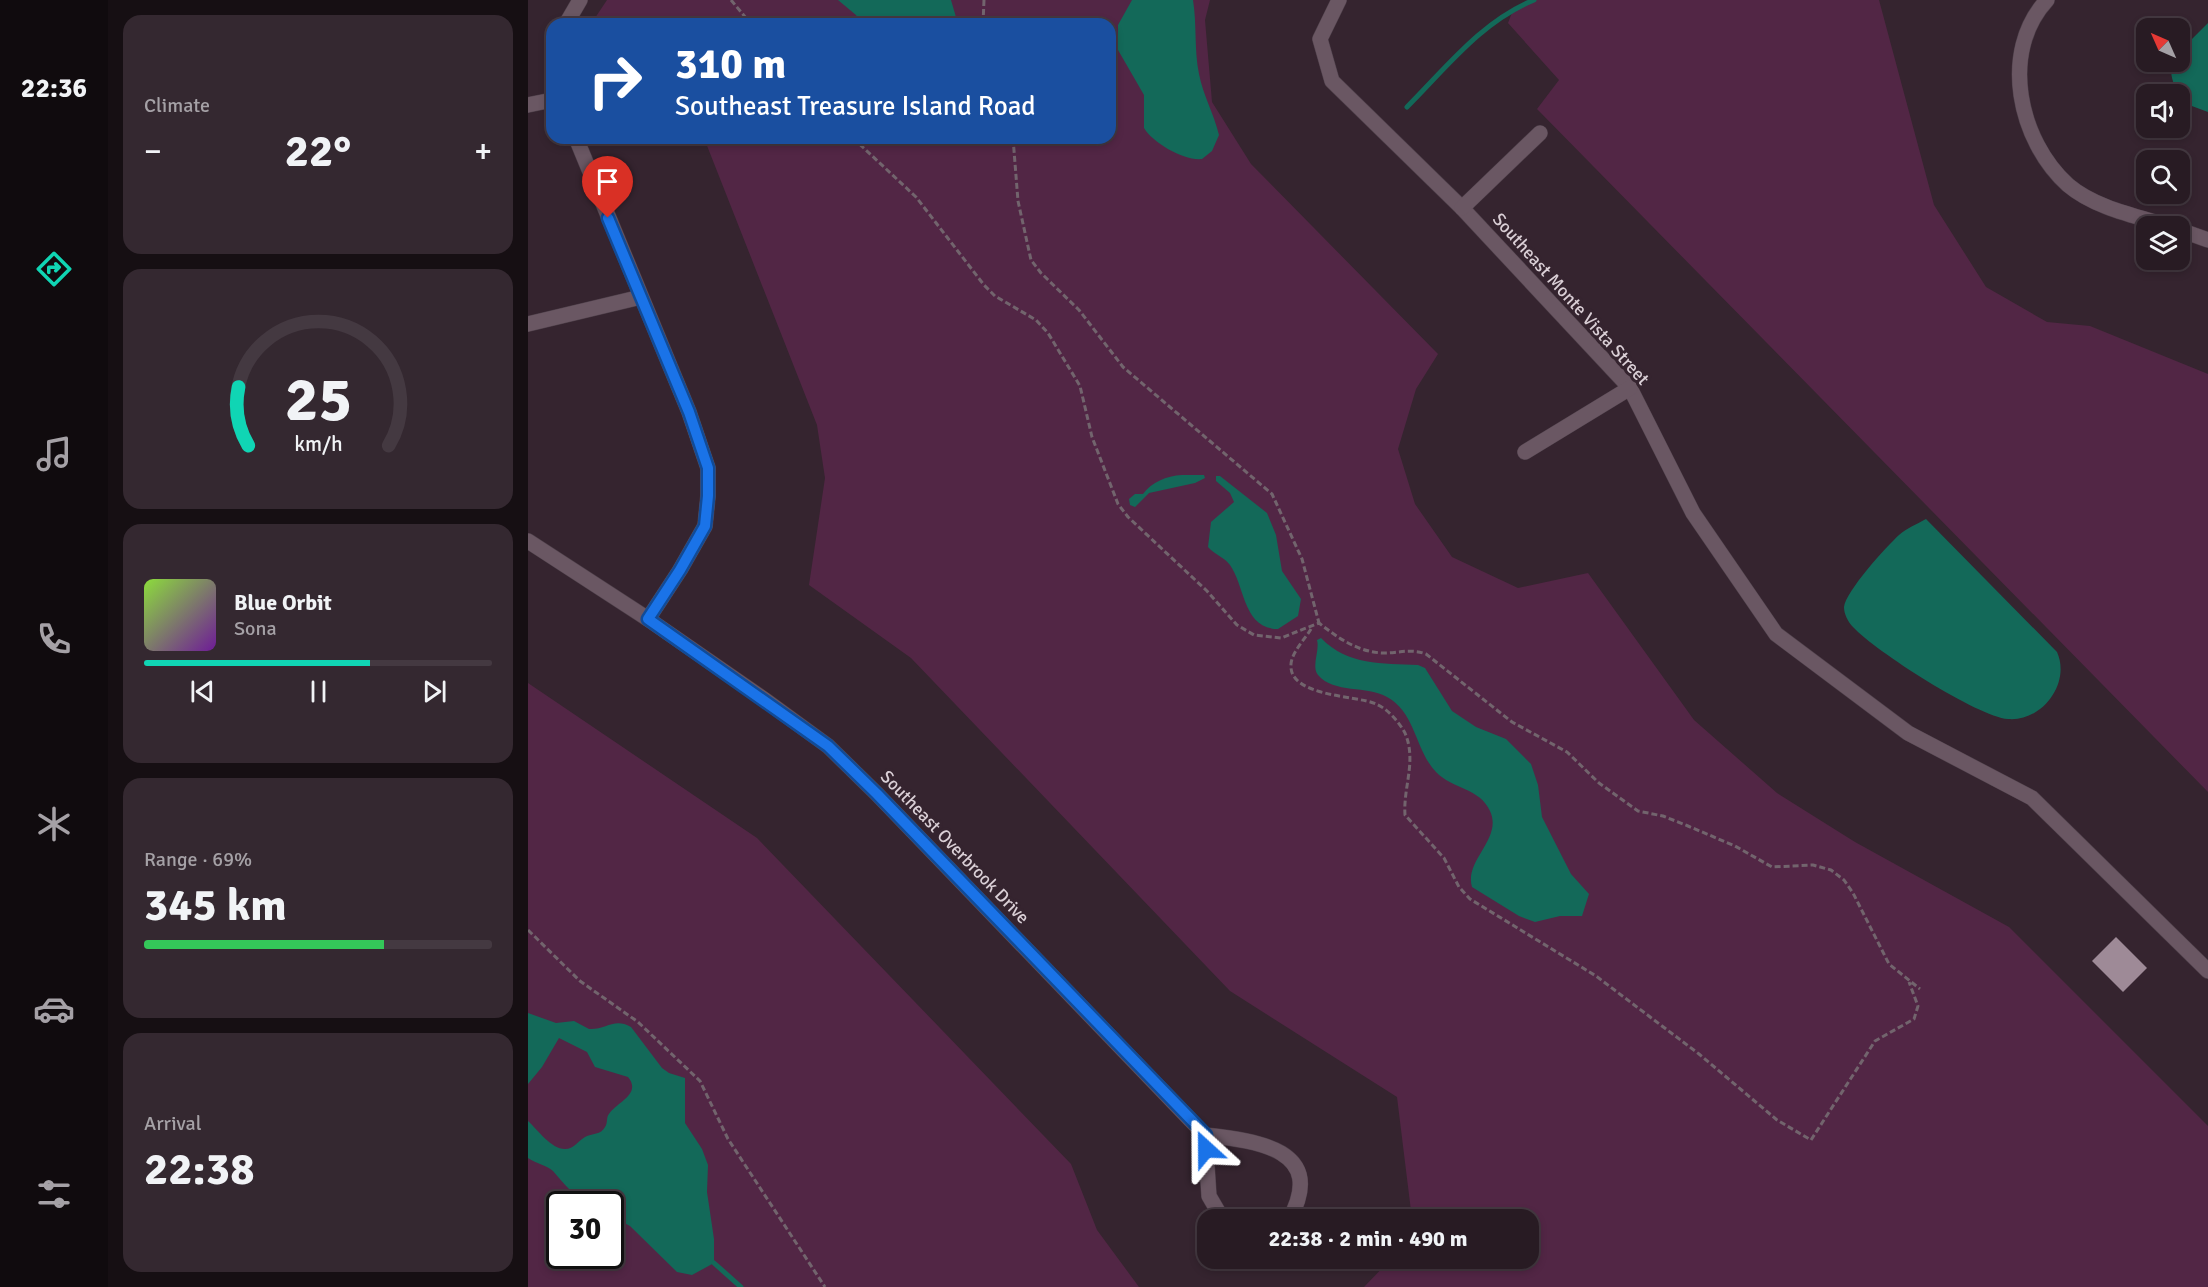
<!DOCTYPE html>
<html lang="en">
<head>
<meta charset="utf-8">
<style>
  :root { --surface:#281b23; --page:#342830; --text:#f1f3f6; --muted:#a5a1a6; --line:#443941; --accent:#10d5b4 }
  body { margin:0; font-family:Signika,sans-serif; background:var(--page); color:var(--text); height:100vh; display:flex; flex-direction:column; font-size:22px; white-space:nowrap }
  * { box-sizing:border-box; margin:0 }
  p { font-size:20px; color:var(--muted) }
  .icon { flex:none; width:33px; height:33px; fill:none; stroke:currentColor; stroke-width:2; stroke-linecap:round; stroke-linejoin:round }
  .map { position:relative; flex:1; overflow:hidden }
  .drawer { display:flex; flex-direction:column; gap:15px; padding:15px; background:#160f13; width:420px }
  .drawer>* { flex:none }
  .banner { position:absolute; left:18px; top:18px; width:570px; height:126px; border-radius:18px; box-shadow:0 3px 9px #0003,0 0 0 2px var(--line); background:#1a4fa0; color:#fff; overflow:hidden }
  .needle { width:39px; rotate:315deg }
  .buttons { position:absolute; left:1608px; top:18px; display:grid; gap:12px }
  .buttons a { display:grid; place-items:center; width:54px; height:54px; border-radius:12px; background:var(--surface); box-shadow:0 3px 9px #0003,0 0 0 2px var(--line); font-size:30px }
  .speed { position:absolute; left:18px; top:1191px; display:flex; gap:12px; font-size:30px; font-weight:700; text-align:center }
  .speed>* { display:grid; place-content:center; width:78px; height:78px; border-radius:50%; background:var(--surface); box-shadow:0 3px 9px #0003,0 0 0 2px var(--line); line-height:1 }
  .speed .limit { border:3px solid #111; border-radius:9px; background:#fff; color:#111 }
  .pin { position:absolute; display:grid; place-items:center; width:51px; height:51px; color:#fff; margin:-62px -26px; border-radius:50% 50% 50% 0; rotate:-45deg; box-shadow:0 0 6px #0007 }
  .pin .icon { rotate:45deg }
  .me { position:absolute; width:66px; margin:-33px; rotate:336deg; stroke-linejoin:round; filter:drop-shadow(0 0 4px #0008) }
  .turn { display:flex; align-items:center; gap:21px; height:126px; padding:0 30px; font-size:27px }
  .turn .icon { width:78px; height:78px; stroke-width:2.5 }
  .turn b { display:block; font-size:42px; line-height:51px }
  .big { font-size:45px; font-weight:700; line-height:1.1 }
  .drawer .tile { flex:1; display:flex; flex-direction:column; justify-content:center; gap:9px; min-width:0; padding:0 21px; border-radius:18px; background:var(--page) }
  .drawer .dial { align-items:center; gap:0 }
  .dial svg { height:156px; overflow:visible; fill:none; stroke:var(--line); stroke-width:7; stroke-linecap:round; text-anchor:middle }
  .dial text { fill:var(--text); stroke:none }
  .song { display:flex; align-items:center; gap:18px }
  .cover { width:72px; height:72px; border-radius:9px; background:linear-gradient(135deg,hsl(90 70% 55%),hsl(280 70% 35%)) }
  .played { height:6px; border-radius:3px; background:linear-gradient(90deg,var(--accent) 65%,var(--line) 65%) }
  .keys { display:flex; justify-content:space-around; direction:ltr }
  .heat { display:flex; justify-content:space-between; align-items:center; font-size:33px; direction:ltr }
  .charge { height:9px; border-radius:4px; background:linear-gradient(90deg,#34c759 69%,var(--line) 0) }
  .trip { position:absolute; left:669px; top:1209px; width:342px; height:60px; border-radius:18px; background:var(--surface); box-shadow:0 3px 9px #0003,0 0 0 2px var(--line); font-weight:700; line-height:60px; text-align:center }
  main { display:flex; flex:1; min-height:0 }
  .menu { display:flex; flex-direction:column; width:108px; justify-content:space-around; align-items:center; background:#100b0e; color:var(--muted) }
  .menu .icon { width:42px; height:42px }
  .menu .on { color:var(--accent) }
  .menu b { font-size:27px; color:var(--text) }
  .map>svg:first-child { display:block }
  .green { fill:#522645; fill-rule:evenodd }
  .water { fill:#136959 }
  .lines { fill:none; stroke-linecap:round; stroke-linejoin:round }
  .stream { stroke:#136959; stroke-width:5 }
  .building { fill:#9e8a97 }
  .street-casing { stroke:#4d3f49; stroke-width:16 }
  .path { stroke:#72646d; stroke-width:3; stroke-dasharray:6 3; stroke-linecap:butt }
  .street { stroke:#6a5763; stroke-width:15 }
  .route-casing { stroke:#114b97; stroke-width:15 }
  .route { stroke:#1a73e8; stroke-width:10 }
  .labels { text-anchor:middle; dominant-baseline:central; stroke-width:6; stroke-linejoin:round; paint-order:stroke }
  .street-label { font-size:18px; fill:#dacfd6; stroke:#35242f }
</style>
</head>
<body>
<main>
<nav class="menu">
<b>22:36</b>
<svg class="icon on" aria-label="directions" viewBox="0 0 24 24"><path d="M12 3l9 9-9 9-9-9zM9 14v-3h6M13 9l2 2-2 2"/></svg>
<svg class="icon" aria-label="music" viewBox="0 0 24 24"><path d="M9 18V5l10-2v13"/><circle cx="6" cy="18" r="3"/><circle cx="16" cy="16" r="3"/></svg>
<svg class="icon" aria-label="phone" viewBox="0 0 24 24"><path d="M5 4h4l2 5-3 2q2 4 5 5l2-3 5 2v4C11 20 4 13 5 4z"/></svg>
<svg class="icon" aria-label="climate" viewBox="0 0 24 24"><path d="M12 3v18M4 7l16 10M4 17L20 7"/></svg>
<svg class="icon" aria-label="car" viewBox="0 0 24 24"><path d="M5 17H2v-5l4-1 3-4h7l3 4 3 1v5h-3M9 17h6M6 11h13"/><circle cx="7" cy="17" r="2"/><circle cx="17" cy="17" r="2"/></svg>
<svg class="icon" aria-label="filters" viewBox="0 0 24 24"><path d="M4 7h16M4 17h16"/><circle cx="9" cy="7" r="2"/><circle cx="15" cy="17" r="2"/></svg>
</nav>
<section class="drawer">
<div class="tile"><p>Climate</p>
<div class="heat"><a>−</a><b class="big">22°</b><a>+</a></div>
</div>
<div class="tile dial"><svg viewBox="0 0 100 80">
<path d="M14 69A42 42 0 1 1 86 69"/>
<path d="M14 69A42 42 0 0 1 9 39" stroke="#10d5b4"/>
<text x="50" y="56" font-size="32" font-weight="700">25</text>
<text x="50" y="72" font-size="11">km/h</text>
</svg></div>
<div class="tile">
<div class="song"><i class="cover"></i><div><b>Blue Orbit</b><p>Sona</p></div></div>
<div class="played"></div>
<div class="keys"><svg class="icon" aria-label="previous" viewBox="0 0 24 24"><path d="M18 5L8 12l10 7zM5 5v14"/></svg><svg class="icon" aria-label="pause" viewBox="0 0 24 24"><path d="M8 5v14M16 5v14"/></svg><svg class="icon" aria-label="next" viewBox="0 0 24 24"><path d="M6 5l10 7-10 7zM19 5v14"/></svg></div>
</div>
<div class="tile"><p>Range · 69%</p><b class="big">345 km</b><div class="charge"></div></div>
<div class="tile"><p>Arrival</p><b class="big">22:38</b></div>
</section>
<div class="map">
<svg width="1680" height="1287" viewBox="0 0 1680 1287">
  <rect width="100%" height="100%" fill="#35242f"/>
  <!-- green -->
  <g class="green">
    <polygon points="79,0 682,0 677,20 684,102 723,164 910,354 888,389 870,449 887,504 924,557 990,588 1060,573 1166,720 1249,793 1327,842 1481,927 1680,1126 1680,1287 836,1287 863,1259 1000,1258 1000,1220 884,1219 869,1097 702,991 383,658 281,585 297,478 289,425 176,138 582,138 582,24 63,24"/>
    <polygon points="1002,0 1351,0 1406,205 1458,287 1519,322 1562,326 1680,374 1680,792 1009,109 1031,80 980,23 985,10"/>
    <path d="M0 683 229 838 543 1164 569 1230 611 1287H0ZM32 1204H82V1256H32Z"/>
  </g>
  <!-- water -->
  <g class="water">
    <polygon points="310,0 423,0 430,24 333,24 328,15"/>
    <path d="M604 0H665C669 25 666 49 671 74 675 95 686 114 691 135L684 151 674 159C656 161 625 143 616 128V95L590 50V25Z"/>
    <path d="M1680 23V112L1653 102C1650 90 1639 77 1645 62H1652V51Z"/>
    <path d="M654 475H676L677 478 667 483 621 493 607 507 602 505 601 499 607 494H615C624 482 638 476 654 475Z"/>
    <path d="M688 476H692L739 513 748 535 754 571 773 599 770 616 750 629C715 629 717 586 702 565 696 557 686 554 680 547L683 522 706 502 702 493 688 481Z"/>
    <path d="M1398 519 1529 652C1543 683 1514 722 1480 719 1450 717 1347 651 1325 627 1320 622 1316 614 1316 607 1318 591 1358 547 1371 535 1379 528 1389 524 1398 519Z"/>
    <path d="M793 638C820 666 854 663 890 665L897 668 924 711 948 727 978 739 1003 764 1010 785 1014 817 1043 874 1061 894 1054 916H1032L1007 922 991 916 944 887C936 860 975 839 962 811 952 788 924 789 908 772 887 750 888 713 859 697 839 685 806 694 790 675 783 666 792 651 789 640Z"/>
    <path d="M0 1013 28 1023 46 1021 61 1029C78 1030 86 1017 103 1027L134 1068 141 1073 157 1078V1123L174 1149 180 1165 179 1192 186 1239V1263L164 1275 149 1272 102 1226 83 1216 82 1204C52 1204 44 1193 25 1171 20 1166 7 1163 0 1158V1121C10 1130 23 1149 37 1149 46 1149 50 1141 57 1137 64 1133 73 1135 77 1127 80 1123 78 1117 81 1114 89 1102 114 1094 100 1077L67 1067 59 1052 31 1038 14 1067 0 1084Z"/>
  </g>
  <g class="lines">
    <!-- stream -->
    <g class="stream">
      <path d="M879 107C919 67 953 22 1006 0"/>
      <polyline points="186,1263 213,1287"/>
    </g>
  </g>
  <!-- building -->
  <polygon class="building" points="1588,937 1619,968 1595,992 1564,961"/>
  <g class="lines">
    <defs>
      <g id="street">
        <polyline points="811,0 792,39 804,81 934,208 1102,388 1165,513 1248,634 1380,733 1504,798 1680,971"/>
        <path d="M1519 0C1471 52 1491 141 1540 185 1567 208 1608 216 1641 226"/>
        <polyline points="38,24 52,0"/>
        <polyline points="0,105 24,100"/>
        <polyline points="48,138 161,412 180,468 180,496 177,526 152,570 120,619"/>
        <polyline points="934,208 1012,133"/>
        <polyline points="1652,230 1680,240"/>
        <polyline points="0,324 113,297"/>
        <polyline points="997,452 1102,388"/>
        <path d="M0 541 120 619 237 700 300 746 349 794 677 1135C729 1141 800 1149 761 1220"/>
        <polyline points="677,1135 681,1196 695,1220"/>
      </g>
    </defs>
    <!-- street casing -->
    <use href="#street" class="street-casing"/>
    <!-- path -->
    <g class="path">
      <polyline points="203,0 223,24"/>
      <polyline points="455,24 456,0"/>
      <path d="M325 138 388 197 456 285 467 296 508 320 520 333 552 386 564 437 590 504 600 517 679 591 709 625 726 635 753 638 791 623C811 639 833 654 860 653 873 652 885 649 898 654L984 722 1039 752 1071 783 1110 811 1135 816 1160 826 1207 846 1244 867 1285 865 1303 870 1316 880 1325 893 1361 964 1392 989"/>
      <polyline points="485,138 490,201 503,260 513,273 551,310 595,367 744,494 774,559 791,623"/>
      <path d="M783 629C777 639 764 652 763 664 760 697 828 695 848 704 860 709 871 722 877 733 889 761 875 787 877 815L916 858 931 887 942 899 1068 976 1171 1054 1249 1120 1283 1140 1347 1041 1386 1019 1390 1006 1381 982"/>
      <polyline points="0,930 52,981 110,1022 172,1081 200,1139 297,1287"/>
    </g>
    <!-- street -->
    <use href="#street" class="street"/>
  </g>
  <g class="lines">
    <defs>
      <polyline id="route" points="80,218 161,412 180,468 180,496 177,526 152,570 120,619 300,746 349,794 678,1135 678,1149"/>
    </defs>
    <!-- route casing -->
    <use href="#route" class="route-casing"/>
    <!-- route -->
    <use href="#route" class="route"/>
  </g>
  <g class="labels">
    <!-- street labels -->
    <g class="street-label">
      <text transform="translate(1043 299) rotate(48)">Southeast Monte Vista Street</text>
      <text transform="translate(427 847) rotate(46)">Southeast Overbrook Drive</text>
    </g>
  </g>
</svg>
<div class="buttons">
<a><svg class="needle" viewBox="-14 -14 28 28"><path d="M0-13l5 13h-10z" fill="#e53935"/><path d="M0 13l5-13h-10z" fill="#a5a1a6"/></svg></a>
<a><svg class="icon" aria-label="sound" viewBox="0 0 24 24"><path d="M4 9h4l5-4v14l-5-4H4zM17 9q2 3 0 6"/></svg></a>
<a><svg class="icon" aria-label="search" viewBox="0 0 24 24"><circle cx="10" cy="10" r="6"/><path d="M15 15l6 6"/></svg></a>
<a><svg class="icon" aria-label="layers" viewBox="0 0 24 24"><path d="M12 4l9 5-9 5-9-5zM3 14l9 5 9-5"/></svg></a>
</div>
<div class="speed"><div class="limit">30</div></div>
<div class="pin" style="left:80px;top:218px;background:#d93025"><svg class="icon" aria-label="arrive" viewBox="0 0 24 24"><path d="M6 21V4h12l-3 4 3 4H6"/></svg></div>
<svg class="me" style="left:678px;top:1149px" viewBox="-20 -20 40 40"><path d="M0-17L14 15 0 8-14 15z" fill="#1a73e8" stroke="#fff" stroke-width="4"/></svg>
<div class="trip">22:38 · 2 min · 490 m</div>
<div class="banner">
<div class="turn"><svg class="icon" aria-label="right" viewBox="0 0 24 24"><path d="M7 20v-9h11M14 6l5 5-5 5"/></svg><div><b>310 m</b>Southeast Treasure Island Road</div></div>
</div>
</div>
</main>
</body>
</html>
